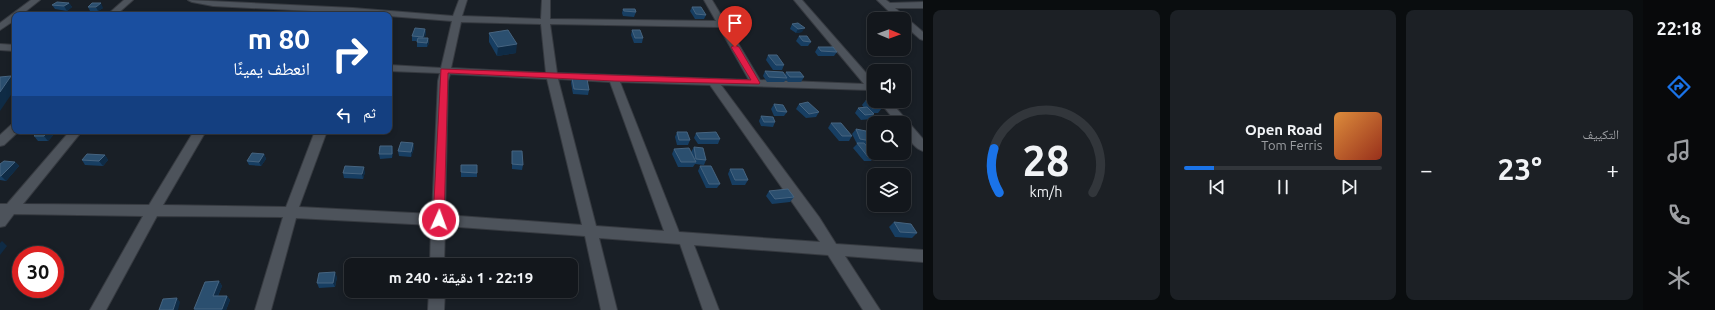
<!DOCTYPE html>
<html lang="ar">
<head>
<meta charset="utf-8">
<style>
  :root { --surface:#13171c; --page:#1c2025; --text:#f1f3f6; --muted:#9d9fa3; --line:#32363b; --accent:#1a73e8 }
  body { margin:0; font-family:Ubuntu,"Noto Naskh Arabic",sans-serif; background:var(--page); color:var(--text); direction:rtl; height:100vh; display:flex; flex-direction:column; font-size:15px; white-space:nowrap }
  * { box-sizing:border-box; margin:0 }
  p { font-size:13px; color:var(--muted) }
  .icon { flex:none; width:22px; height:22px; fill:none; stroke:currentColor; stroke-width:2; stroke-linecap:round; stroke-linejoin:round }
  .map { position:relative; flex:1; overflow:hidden; direction:ltr }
  .side { display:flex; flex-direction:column; gap:10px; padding:10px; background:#0a0d0f; width:720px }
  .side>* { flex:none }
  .top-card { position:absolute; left:12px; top:12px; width:380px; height:122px; border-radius:8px; box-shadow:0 2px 6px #0003,0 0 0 1px var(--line); direction:rtl; background:#1a4fa0; color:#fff; overflow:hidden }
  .needle { width:26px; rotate:91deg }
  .tools { position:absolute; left:867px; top:12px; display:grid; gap:8px }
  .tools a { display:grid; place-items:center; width:44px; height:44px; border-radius:8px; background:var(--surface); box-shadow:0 2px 6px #0003,0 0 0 1px var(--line); font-size:20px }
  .speed { position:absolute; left:12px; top:246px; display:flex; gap:8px; font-size:20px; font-weight:700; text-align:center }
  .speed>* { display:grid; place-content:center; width:52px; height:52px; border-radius:50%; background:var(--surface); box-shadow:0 2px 6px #0003,0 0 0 1px var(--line); line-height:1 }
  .speed .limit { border:6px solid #d22; background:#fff; color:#111 }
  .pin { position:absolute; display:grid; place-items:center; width:34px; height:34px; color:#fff; margin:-41px -17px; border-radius:50% 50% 50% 0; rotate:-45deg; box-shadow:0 0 4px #0007 }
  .pin .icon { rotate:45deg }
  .me { position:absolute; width:44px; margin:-22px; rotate:2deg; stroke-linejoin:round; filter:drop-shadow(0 0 3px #0008) }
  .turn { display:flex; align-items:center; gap:14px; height:84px; padding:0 16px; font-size:18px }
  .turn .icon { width:52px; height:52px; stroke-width:2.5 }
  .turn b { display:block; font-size:28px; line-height:34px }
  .then { display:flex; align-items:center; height:38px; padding:0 16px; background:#0003; gap:8px; font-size:15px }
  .big { font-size:30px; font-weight:700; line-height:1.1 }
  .side .card { flex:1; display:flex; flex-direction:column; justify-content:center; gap:6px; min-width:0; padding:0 14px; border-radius:8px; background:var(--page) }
  .side .dial { align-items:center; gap:0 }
  .dial svg { height:104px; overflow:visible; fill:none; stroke:var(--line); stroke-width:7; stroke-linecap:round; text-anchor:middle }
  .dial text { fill:var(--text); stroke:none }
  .song { display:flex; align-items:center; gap:12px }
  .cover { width:48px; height:48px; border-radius:6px; background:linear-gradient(135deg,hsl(30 70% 55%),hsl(10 70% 35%)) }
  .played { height:4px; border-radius:2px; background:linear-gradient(90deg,var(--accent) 15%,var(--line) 15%) }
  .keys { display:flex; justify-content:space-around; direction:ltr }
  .heat { display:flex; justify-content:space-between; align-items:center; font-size:22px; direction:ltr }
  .side .tiles { flex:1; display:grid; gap:10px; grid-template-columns:repeat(3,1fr) }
  .trip { position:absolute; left:344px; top:258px; width:234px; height:40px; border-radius:8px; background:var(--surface); box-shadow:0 2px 6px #0003,0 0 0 1px var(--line); font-weight:700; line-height:40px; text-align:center; direction:rtl }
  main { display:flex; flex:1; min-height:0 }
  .dock { display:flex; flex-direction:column; width:72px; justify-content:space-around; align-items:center; background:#08090b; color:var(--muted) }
  .dock .icon { width:28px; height:28px }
  .dock .on { color:var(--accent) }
  .dock b { font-size:18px; color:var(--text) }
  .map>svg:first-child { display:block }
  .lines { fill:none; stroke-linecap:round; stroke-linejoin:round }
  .minor-casing { stroke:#363a40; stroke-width:2 }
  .minor { fill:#4d535b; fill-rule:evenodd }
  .wall { fill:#173e62 }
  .shaded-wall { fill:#0f2b45 }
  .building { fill:#2b4f6f; stroke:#466480 }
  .route { fill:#e11d48; stroke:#92132f }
</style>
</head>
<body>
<main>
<nav class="dock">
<b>22:18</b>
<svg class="icon on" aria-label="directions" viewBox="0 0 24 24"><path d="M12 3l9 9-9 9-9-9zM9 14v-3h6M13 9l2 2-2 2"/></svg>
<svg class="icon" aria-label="music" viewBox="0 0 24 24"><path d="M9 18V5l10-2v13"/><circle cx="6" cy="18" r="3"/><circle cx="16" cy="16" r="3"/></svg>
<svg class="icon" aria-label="phone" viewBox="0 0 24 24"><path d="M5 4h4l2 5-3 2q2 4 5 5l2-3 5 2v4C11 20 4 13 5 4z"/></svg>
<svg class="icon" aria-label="climate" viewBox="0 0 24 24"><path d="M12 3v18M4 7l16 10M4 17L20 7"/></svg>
</nav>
<section class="side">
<div class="tiles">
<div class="card"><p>التكييف</p>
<div class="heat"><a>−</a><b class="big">23°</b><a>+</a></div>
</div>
<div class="card">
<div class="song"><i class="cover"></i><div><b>Open Road</b><p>Tom Ferris</p></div></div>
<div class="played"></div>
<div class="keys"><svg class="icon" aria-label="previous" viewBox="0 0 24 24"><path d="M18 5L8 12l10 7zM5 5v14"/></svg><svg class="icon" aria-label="pause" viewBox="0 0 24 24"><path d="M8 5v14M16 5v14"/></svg><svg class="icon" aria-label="next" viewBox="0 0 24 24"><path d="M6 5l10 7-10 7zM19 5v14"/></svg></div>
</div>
<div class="card dial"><svg viewBox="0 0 100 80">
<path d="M14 69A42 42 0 1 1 86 69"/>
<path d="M14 69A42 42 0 0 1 10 35" stroke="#1a73e8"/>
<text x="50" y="56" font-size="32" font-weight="700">28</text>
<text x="50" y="72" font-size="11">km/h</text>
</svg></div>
</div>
</section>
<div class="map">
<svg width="923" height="310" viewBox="0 0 923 310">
  <rect width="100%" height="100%" fill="#191f26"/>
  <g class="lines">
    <defs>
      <g id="minor">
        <polygon points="31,0 40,0 21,15 15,15 15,20 0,30 0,23"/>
        <polygon points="124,0 133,0 116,15 107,15"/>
        <path d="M188 0 353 8 453 16 459 0H467L462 16 541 19 542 0H550V19L716 21 704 0H712L760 80 864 84 794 0H802L874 82V92L869 90 721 85 819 217 836 244 923 250V262L845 256 880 310H863L828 255 694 245 719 310H703L680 244 599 238 617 310H601L585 236 445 226 444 265H430L431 225 296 218 271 310H255L283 217 157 216 106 310H90L143 216 14 214 5 226 0 227V204H7L70 131H82L23 204 149 205 194 131H206L163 205 286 207 315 131H327L299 207 432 214 438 81 440 73 389 71V65L441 68 452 21 389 16V15L213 6 192 2ZM461 22 541 24 546 73 451 68ZM550 24 719 27 749 80 557 73ZM450 74 547 79 582 225 445 215 448 81ZM558 79 610 82 664 231 596 226ZM620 82 710 85 820 242 679 232Z"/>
        <polygon points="877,0 886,0 890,3 923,2 923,8 895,8 923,32 923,40 920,39 904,25 904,19 897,19"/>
        <polygon points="0,44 15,45 15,51 0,50"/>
        <path d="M879 101H890L923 139V151C913 148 904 133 904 123H897Z"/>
        <polygon points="15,124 15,131 19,131 4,145 0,146 0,135 11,125"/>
        <polygon points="429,291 445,291 444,310 428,310"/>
      </g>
    </defs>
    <!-- minor casing -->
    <use href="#minor" class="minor-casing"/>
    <!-- minor -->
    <use href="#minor" class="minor"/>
  </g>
  <!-- wall -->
  <g class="wall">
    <polygon points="69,3 72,7 67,11 55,9 52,5"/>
    <polygon points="88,7 103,8 98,11 90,11"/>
    <polygon points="692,7 706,15 704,19 695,19 690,11"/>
    <polygon points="623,9 636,12 634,17 623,16 622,13"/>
    <polygon points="798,23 802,32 796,33 790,29 792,24"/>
    <polygon points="425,29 426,34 424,38 428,38 429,43 427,47 417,47 417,41 412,41 412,36"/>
    <polygon points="632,30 643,38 642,43 634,43 631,35"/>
    <polygon points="489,33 516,53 497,56 489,42"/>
    <polygon points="799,36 811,42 808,46 801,46 796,41"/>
    <polygon points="818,47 837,52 834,56 818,56 815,52"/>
    <polygon points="768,55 784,65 782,70 773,70 766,60"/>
    <polygon points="765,71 785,75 786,72 804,77 801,82 788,82 786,80 784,82 767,82 763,76"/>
    <polygon points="572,78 589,90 588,95 573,94 571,83"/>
    <polygon points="866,100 882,108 878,113 873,113 874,114 871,119 861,120 855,113 858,108 864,108 862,105"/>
    <polygon points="774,104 787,112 784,116 774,116 771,109"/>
    <polygon points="799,104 819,112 816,117 806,118 796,109"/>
    <polygon points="761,116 775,122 773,127 761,126 759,121"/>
    <polygon points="831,123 852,136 849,141 839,141 828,128"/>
    <polygon points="856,129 871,141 867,146 865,145 875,156 871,161 864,161 853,148 857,144 852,134"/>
    <polygon points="39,131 55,131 56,132 48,141 38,141 34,136"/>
    <polygon points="677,132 690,140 688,145 677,145 675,137"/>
    <polygon points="696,133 720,139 718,144 698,144 694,138"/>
    <polygon points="413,143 414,148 411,157 399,156 398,151"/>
    <polygon points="694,147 706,160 704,165 695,164 693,167 678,167 672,154 674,149 692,154 691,152"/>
    <polygon points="393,151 392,158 380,159 379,154"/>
    <polygon points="512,151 523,165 522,170 512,169"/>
    <polygon points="264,154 266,159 261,166 249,165 247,161"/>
    <polygon points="105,155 108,160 103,166 85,165 82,160"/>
    <polygon points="15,162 19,166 6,181 0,180 0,164"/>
    <polygon points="477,165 477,177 461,177 461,172"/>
    <polygon points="700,166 720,184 717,188 706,188 698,171"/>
    <polygon points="730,169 748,180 745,185 732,185 728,174"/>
    <polygon points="365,172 363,179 344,178 343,173"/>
    <polygon points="769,191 794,197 790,202 772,204 766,196"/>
    <polygon points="894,222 917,233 912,238 895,237 889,227"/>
    <polygon points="21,265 21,275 17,271"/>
    <polygon points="337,277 335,287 319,288 317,283"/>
    <polygon points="219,281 222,286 218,296 227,296 230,300 226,310 195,310 194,309"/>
  </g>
  <!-- shaded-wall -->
  <g class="shaded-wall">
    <polygon points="69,3 72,7 67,11 64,6"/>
    <polygon points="101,3 103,8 98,11 96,7"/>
    <polygon points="805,28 802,32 796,33 798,29"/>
    <polygon points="425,29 426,34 423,42 423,37"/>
    <polygon points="428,38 429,43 427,47 427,43"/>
    <polygon points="517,44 516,53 497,56 498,47"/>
    <polygon points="11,76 15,81 15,89 0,111 0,92"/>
    <polygon points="48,131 55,131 56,132 48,141 44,136"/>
    <polygon points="413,143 414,148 411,157 411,152"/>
    <polygon points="392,146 393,151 392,158"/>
    <polygon points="264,154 266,159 261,166 259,162"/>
    <polygon points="105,155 108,160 103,166 99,161"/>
    <polygon points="15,162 19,166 6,181 1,176"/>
    <polygon points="364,167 365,172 363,179 362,174"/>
    <polygon points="2,241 7,246 0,255 0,243"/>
    <polygon points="45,249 50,254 49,255 41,255"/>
    <polygon points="335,272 337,277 335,287 333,283"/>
    <polygon points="219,281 222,286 216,300 213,296"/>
    <polygon points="227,296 230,300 226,310 223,310 222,309"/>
    <polygon points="177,298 180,302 178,310 173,310"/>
  </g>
  <!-- building -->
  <g class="building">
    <polygon points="57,2 69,3 64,6 52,5"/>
    <polygon points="92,3 101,3 96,7 88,7"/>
    <polygon points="692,7 701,7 706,15 696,14"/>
    <polygon points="623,9 635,9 636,12 624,11"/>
    <polygon points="798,23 805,28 798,29 792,24"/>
    <polygon points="415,28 425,29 423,37 412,36"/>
    <polygon points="508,30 517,44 498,47 489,33"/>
    <polygon points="632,30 640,30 643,38 635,38"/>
    <polygon points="799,36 807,36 811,42 803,41"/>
    <polygon points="418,38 428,38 427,43 417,42"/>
    <polygon points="818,47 833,47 837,52 821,51"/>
    <polygon points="768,55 777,55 784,65 776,65"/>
    <polygon points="765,71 783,72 787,78 769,77"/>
    <polygon points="786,72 800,72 804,77 790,77"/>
    <polygon points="11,76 0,92 0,77"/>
    <polygon points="572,78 587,79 589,90 574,89"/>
    <polygon points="866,100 876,101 882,108 872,108"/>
    <polygon points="808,102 819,112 809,114 799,104"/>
    <polygon points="774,104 783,105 787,112 777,111"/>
    <polygon points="867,107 874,114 865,115 858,108"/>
    <polygon points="761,116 773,117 775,122 764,122"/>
    <polygon points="831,123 841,123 852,136 842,136"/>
    <polygon points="856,129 866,131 871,141 860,139"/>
    <polygon points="39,131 48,131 44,136 34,136"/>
    <polygon points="677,132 687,132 690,140 679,140"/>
    <polygon points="716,132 720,139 700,139 696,133"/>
    <polygon points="401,142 413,143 411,152 398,151"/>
    <polygon points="857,143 864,143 875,156 868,157"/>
    <polygon points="380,146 392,146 392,154 379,154"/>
    <polygon points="694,147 703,148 706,160 696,159"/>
    <polygon points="689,148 696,162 681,162 674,149"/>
    <polygon points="512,151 522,151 523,165 512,164"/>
    <polygon points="252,153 264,154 259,162 247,161"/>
    <polygon points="87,154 105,155 99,161 82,160"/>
    <polygon points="4,161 15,162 1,176 0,176 0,164"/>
    <polygon points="461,165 477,165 477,173 461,172"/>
    <polygon points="345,166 364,167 362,174 343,173"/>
    <polygon points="700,166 711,166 720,184 709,184"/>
    <polygon points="730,169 743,169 748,180 735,180"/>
    <polygon points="788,189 794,197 775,199 769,191"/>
    <polygon points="894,222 911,224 917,233 900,232"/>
    <polygon points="33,249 45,249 41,255 29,255"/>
    <polygon points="21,265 21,271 17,271"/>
    <polygon points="335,272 333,283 317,283 319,273"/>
    <polygon points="219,281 213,296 227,296 222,309 194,309 205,282"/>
    <polygon points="177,298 173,310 159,310 163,299"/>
  </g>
  <!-- route -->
  <polygon class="route" points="735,45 739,47 760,83 759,84 614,81 448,73 444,220 442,223 439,224 435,223 433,220 441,69 751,80 731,47"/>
</svg>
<div class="tools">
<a><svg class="needle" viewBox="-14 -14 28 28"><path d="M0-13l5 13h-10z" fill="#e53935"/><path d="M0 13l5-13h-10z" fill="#9d9fa3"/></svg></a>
<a><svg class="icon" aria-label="sound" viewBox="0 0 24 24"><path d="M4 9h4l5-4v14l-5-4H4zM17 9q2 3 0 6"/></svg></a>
<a><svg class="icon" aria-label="search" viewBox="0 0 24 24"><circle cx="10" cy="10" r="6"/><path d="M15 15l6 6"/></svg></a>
<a><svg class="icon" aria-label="layers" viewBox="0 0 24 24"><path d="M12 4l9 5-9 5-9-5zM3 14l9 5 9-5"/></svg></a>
</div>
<div class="speed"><div class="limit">30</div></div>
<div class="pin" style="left:735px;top:47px;background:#d93025"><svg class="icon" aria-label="arrive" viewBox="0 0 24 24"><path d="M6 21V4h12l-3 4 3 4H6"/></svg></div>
<svg class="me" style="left:439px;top:220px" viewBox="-20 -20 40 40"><circle r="17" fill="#e11d48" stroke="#fff" stroke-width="3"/><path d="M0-11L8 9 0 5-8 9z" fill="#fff"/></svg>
<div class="trip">22:19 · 1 دقيقة · 240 m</div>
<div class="top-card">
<div class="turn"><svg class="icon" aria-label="right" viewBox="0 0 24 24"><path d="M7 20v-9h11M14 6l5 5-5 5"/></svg><div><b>80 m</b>انعطف يمينًا</div></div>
<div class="then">ثم<svg class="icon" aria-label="left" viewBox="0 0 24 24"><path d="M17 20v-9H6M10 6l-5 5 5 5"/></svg></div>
</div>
</div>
</main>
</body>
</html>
